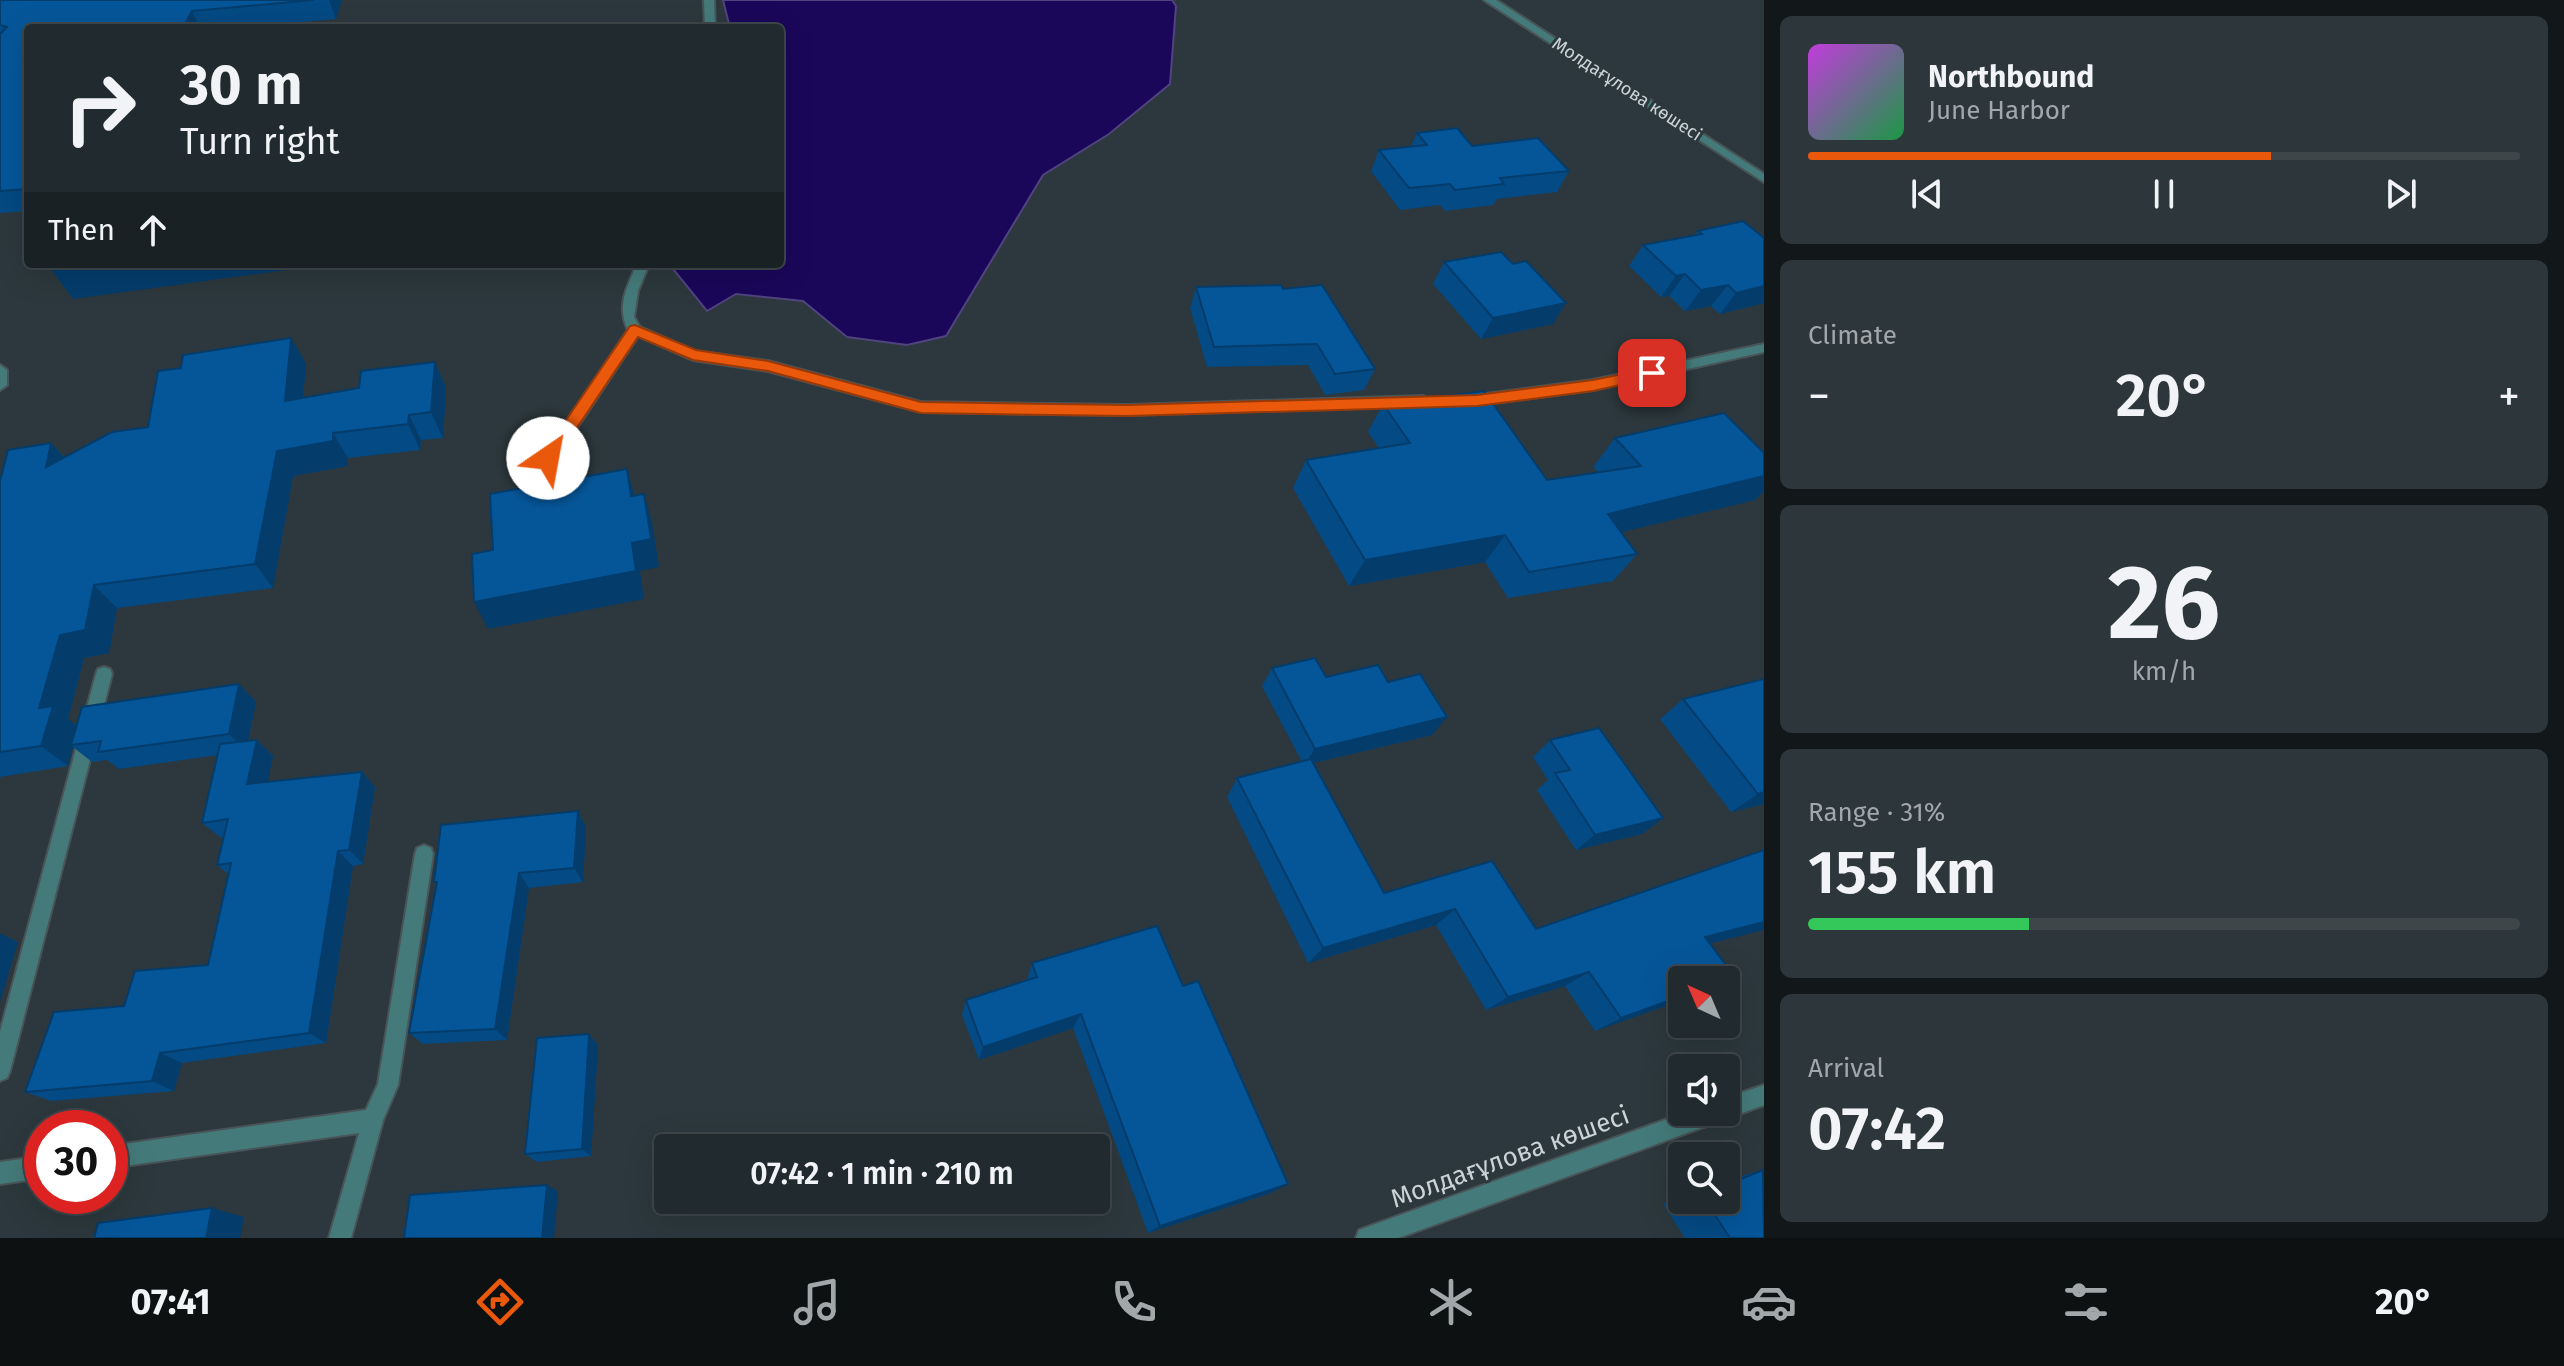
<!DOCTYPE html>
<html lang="en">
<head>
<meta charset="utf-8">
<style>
  :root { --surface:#212a2e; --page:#2d363a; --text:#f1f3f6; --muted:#a2a7aa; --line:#3e464a; --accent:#ea580c }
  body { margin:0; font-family:"Fira Sans",sans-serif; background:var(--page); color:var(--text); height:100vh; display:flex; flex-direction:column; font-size:30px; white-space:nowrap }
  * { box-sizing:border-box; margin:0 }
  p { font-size:26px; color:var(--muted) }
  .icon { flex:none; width:44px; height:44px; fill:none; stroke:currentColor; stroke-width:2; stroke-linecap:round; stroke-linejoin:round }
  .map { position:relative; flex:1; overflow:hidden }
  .sheet { display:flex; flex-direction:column; gap:16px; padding:16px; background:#121719; width:800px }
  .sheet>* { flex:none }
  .top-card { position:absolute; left:24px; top:24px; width:760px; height:244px; border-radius:8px; box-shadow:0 8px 32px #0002,0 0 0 2px var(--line); background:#212a2e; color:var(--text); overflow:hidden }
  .needle { width:52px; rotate:316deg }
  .buttons { position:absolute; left:1668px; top:966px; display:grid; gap:16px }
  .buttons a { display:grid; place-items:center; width:72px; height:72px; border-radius:8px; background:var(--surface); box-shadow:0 8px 32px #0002,0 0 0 2px var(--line); font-size:40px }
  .speed { position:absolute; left:24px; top:1110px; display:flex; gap:16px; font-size:40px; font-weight:700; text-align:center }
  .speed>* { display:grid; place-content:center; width:104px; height:104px; border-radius:50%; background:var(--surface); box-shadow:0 8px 32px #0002,0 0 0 2px var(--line); line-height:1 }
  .speed .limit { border:12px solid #d22; background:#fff; color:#111 }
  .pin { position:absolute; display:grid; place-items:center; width:68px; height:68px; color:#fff; margin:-34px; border-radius:16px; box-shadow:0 4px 12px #0006 }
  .me { position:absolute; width:88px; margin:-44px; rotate:33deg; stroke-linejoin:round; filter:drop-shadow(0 0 6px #0008) }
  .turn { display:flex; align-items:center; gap:28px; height:168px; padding:0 24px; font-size:36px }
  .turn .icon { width:104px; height:104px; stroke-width:2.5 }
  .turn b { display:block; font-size:56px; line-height:68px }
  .then { display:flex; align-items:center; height:76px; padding:0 24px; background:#0003; gap:16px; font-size:30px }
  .big { font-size:60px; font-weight:600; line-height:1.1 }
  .sheet .tile { flex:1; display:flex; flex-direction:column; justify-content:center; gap:12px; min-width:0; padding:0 28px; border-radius:12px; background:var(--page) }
  .sheet .dial { align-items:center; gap:0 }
  .dial b { font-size:104px; line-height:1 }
  .song { display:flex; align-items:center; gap:24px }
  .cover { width:96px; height:96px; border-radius:12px; background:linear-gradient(135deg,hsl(290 70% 55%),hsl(140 70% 35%)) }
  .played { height:8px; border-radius:4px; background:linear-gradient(90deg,var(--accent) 65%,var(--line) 65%) }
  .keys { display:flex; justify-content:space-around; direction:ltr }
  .heat { display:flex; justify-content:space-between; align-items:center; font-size:44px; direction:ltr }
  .charge { height:12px; border-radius:6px; background:linear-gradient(90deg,#34c759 31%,var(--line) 0) }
  .trip { position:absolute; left:654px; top:1134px; width:456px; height:80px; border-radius:8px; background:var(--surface); box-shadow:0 8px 32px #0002,0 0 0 2px var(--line); font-weight:600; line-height:80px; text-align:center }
  .menu { display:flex; height:128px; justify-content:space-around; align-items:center; background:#0d1112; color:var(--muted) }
  .menu .icon { width:56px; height:56px }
  .menu .on { color:var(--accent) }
  .menu b { font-size:36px; color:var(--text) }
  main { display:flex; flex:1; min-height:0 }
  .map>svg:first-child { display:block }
  .water { fill:#1a0759; stroke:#4f447e; stroke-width:2 }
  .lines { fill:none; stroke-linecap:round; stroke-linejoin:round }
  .minor-casing { stroke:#495459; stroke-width:4 }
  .minor { fill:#447b7a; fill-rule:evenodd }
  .wall { fill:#044a84 }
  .shaded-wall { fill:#043c6b }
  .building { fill:#055699; stroke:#043c6b; stroke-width:2 }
  .route { fill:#ea580c; stroke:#983908; stroke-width:2 }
  .labels { text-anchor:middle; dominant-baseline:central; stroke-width:6; stroke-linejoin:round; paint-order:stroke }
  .far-street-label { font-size:18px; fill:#cbd3d6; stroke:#2c383d }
  .near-street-label { font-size:26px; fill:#cbd3d6; stroke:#2c383d }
</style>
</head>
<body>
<main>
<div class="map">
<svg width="1764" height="1238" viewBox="0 0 1764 1238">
  <rect width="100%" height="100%" fill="#2c383d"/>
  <!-- water -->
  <polygon class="water" points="723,0 1172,0 1176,6 1170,84 1109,134 1043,175 946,336 907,345 847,337 803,301 736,294 707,311 669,264 780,264 780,28 730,28"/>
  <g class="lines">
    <defs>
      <g id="minor">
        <polygon points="704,0 714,0 715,28 705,28"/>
        <polygon points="1484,0 1496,0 1764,174 1764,182"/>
        <path d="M637 264H649L638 291 634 317 640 327 695 351 768 361 921 402 1127 405 1423 396 1430 401 1423 406 1127 415 921 412 768 371 693 360 638 336 523 509H513L511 505 513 501 628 330C616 306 627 287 637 264Z"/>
        <polygon points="1764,344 1764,352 1593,390 1471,406 1464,401 1471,396 1593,380"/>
        <polygon points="0,365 7,370 7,385 0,390"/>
        <polygon points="104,667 110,669 112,674 10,1071 7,1078 0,1081 0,1032 96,674 98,669"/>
        <polygon points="424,845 431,848 433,854 398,1085 383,1120 351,1238 329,1238 359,1133 110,1168 110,1146 366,1110 378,1084 415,854 417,848"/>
        <polygon points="1764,1085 1764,1105 1398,1238 1356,1238 1359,1230 1367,1227 1687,1112 1726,1112 1726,1098"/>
        <polygon points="42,1156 42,1178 0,1184 0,1162"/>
      </g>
    </defs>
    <!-- minor casing -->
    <use href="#minor" class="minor-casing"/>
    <!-- minor -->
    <use href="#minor" class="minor"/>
  </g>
  <!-- wall -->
  <g class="wall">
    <polygon points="0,0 342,0 336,19 231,28 28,28 28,211 0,213"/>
    <polygon points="1417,133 1472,146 1569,171 1557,192 1497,199 1493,205 1445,211 1440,205 1400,210 1371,171 1379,150 1411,146"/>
    <polygon points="1698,231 1764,303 1720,314 1711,306 1685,311 1669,296 1661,297 1629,266 1643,245 1694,236"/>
    <polygon points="1444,262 1553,324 1481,339 1433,284"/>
    <polygon points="1196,287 1283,289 1375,369 1364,390 1325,395 1308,365 1207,367 1190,308"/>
    <polygon points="291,338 306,364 303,398 359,388 435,362 446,388 443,438 421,440 420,450 348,458 348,466 293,476 273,588 117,608 109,653 84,658 68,719 77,726 239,684 256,702 248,741 257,740 273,756 267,782 362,772 375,787 363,864 353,866 326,1043 182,1063 174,1091 51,1101 25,1092 124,1006 208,965 228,874 217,865 224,837 220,837 202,823 218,755 119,769 107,760 92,762 73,747 68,766 0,777 0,481 51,443 64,457 148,427 181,368"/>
    <polygon points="1383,404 1547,480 1598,472 1593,467 1615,438 1764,453 1764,491 1755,500 1621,532 1637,554 1613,581 1508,598 1485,562 1349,586 1293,488 1306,460 1379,448 1368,432"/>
    <polygon points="1272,668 1326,677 1388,682 1432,735 1313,763 1384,893 1536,929 1710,944 1682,1000 1595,1031 1565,986 1486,1010 1436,925 1308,963 1227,797 1237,778 1302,762 1262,686"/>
    <polygon points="1764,679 1764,804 1731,812 1660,719 1683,699"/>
    <polygon points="1550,740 1663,818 1642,834 1576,850 1537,790 1548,780 1533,757"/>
    <polygon points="586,827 583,882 529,888 507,1040 423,1044 409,1033 437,885 434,882"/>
    <polygon points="1032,963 1271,1193 1148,1233 1073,1028 979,1060 962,1015 966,1000 1027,980"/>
    <polygon points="589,1034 598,1045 591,1156 537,1162 525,1154"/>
    <polygon points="1763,1170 1764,1238 1685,1238 1663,1204 1682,1196 1682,1200 1726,1200 1726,1180"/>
  </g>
  <!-- shaded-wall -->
  <g class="shaded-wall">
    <polygon points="329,0 342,0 336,19"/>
    <polygon points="192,11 200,28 183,28"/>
    <polygon points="82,264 323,264 323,265 73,299 50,268"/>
    <polygon points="1685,274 1669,296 1661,297 1676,276"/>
    <polygon points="1728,285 1711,306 1685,311 1701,290"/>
    <polygon points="1764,286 1764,303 1720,314 1736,293"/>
    <polygon points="1566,303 1553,324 1481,339 1493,318"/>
    <polygon points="291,338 306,364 300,426 285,401"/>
    <polygon points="435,362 446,388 443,438 431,412"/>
    <polygon points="409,415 421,440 420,450 408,424"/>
    <polygon points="333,433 348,458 348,466 293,476 273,588 255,564 277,451"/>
    <polygon points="51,443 73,468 46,467"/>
    <polygon points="627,469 635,498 631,496"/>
    <polygon points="1764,476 1764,491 1755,500 1585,541 1608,514"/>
    <polygon points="644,494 652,522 659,567 640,571 644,599 488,629 474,602 632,543"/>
    <polygon points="1505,535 1485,562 1349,586 1365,560"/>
    <polygon points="94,585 117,608 109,653 84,658 68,719 79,728 71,745 73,747 68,766 41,746 39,708 60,635"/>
    <polygon points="239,684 256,702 246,751 229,734"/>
    <polygon points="1447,717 1432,735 1304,765 1315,749"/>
    <polygon points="257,740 273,756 264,800 247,784"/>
    <polygon points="362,772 375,787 363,864 349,850"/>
    <polygon points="1764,792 1764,804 1731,812 1758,794"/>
    <polygon points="578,811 586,827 583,882 574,868"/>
    <polygon points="1663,818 1642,834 1576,850 1595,835"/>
    <polygon points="338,851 353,866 326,1043 309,1033"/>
    <polygon points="519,873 529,888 507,1040 495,1029"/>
    <polygon points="1455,909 1436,925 1308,963 1323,948"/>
    <polygon points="1764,922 1764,930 1677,952 1705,937"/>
    <polygon points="0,933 18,942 0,1002"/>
    <polygon points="1589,972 1565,986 1486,1010 1508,997"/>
    <polygon points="1682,996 1682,1000 1595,1031 1621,1018"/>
    <polygon points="1081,1014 1073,1028 979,1060 983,1047"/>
    <polygon points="589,1034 598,1045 591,1156 582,1149"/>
    <polygon points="160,1053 182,1063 174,1091 152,1081"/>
    <polygon points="1288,1184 1271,1193 1148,1233 1160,1226"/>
    <polygon points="547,1185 558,1191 554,1238 542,1238"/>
    <polygon points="212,1208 244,1217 240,1238 206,1238"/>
  </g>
  <!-- building -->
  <g class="building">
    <polygon points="0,0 314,0 192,11 183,28 28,28 28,189 0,191 0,34 7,27 0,25"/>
    <polygon points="1457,128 1472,146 1538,138 1569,171 1500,178 1504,184 1455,190 1450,184 1409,188 1379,150 1427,145 1417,133"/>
    <polygon points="1743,221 1764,238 1764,286 1736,293 1728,285 1701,290 1685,274 1676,276 1643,245 1702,234 1698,231"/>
    <polygon points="1501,252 1513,264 1526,261 1566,303 1493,318 1444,262"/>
    <polygon points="51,264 82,264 50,268"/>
    <polygon points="1281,285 1283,289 1322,285 1375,369 1335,374 1317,344 1214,347 1196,287"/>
    <polygon points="291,338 285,401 359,388 361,371 435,362 431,412 409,415 408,424 333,433 333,441 277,451 255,564 94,585 85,630 60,635 39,708 53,706 41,746 0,752 0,481 8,450 51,443 46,467 112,432 148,427 158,371 181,368 183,355"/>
    <polygon points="1484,391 1547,480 1641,466 1615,438 1724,413 1764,453 1764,476 1608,514 1637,554 1529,572 1505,535 1365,560 1306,460 1410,443 1383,404"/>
    <polygon points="627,469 631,496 644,494 651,539 632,543 636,571 474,602 472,554 493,550 490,494"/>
    <polygon points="1315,658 1326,677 1378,665 1388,682 1420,674 1447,717 1315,749 1272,668"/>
    <polygon points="1764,679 1764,792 1758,794 1683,699"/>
    <polygon points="239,684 229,734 98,752 101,741 71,745 82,707"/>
    <polygon points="1599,728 1663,818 1595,835 1555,773 1570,770 1550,740"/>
    <polygon points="257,740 247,784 362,772 349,850 338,851 309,1033 160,1053 152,1081 25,1092 54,1012 124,1006 135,971 208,965 231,863 217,865 228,819 202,823 220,744"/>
    <polygon points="1311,759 1384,893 1492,861 1536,929 1764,850 1764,922 1705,937 1735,977 1726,981 1682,980 1682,996 1621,1018 1589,972 1508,997 1455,909 1323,948 1237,778"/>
    <polygon points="578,811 574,868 519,873 495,1029 409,1033 437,882 434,882 441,825"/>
    <polygon points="1157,926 1183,986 1198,981 1288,1184 1160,1226 1081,1014 983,1047 966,1000 1037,977 1032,963"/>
    <polygon points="589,1034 582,1149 525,1154 537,1038"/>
    <polygon points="1763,1170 1764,1238 1730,1238 1705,1200 1726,1200 1726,1185"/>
    <polygon points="547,1185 542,1238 404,1238 410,1195"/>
    <polygon points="212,1208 206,1238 94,1238 98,1223"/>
  </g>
  <!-- route -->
  <polygon class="route" points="635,325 696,350 768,361 921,402 1127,405 1477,395 1593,380 1652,368 1660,373 1652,378 1593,391 1477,406 1127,416 921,413 768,371 693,360 638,337 554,462 543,462 543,454 630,326"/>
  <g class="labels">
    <!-- far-street labels -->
    <g class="far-street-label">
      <text transform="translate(1627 89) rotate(33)">Молдағұлова көшесі</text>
    </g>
    <!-- near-street labels -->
    <g class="near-street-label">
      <text transform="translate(1510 1157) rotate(-20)">Молдағұлова көшесі</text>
    </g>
  </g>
</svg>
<div class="buttons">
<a><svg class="needle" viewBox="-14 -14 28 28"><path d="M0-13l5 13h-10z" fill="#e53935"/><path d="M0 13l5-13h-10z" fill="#a2a7aa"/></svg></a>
<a><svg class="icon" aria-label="sound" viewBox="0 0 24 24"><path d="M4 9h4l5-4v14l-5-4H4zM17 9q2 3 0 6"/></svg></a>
<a><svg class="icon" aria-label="search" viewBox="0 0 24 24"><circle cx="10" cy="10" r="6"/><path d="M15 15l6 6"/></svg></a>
</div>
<div class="speed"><div class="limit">30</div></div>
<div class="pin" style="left:1652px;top:373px;background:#d93025"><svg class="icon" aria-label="arrive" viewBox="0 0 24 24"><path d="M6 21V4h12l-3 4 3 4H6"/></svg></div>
<svg class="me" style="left:548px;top:458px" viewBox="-20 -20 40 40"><circle r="19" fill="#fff"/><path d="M0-13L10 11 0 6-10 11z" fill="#ea580c"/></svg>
<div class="trip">07:42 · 1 min · 210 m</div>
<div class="top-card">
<div class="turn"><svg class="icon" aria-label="right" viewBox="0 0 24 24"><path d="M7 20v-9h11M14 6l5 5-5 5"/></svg><div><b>30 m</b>Turn right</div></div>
<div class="then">Then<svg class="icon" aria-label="ahead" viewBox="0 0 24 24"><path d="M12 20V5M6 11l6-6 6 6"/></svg></div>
</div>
</div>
<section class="sheet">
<div class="tile">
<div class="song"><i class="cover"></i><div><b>Northbound</b><p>June Harbor</p></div></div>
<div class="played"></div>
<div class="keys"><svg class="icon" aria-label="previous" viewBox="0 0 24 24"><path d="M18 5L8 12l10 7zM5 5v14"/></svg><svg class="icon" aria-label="pause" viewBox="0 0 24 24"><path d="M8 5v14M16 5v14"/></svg><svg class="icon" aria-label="next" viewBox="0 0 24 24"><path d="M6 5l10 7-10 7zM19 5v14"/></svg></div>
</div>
<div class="tile"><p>Climate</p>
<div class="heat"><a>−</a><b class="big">20°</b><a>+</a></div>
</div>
<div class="tile dial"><b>26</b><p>km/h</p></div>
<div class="tile"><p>Range · 31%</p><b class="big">155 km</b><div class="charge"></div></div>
<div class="tile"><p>Arrival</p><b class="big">07:42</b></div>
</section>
</main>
<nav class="menu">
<b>07:41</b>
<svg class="icon on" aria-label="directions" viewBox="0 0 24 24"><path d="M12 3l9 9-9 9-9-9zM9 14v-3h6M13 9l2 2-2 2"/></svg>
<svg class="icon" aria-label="music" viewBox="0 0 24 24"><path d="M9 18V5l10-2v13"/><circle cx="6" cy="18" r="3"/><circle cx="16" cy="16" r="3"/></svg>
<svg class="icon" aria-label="phone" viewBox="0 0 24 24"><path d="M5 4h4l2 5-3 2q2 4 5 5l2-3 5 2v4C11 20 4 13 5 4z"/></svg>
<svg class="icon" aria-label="climate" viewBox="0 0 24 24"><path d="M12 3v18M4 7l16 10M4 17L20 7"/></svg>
<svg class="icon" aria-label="car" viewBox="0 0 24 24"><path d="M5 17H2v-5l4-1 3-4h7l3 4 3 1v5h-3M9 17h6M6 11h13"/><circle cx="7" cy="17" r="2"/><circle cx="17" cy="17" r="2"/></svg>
<svg class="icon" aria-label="filters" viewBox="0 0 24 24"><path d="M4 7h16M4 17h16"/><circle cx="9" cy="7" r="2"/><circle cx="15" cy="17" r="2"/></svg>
<b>20°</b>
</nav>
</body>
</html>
